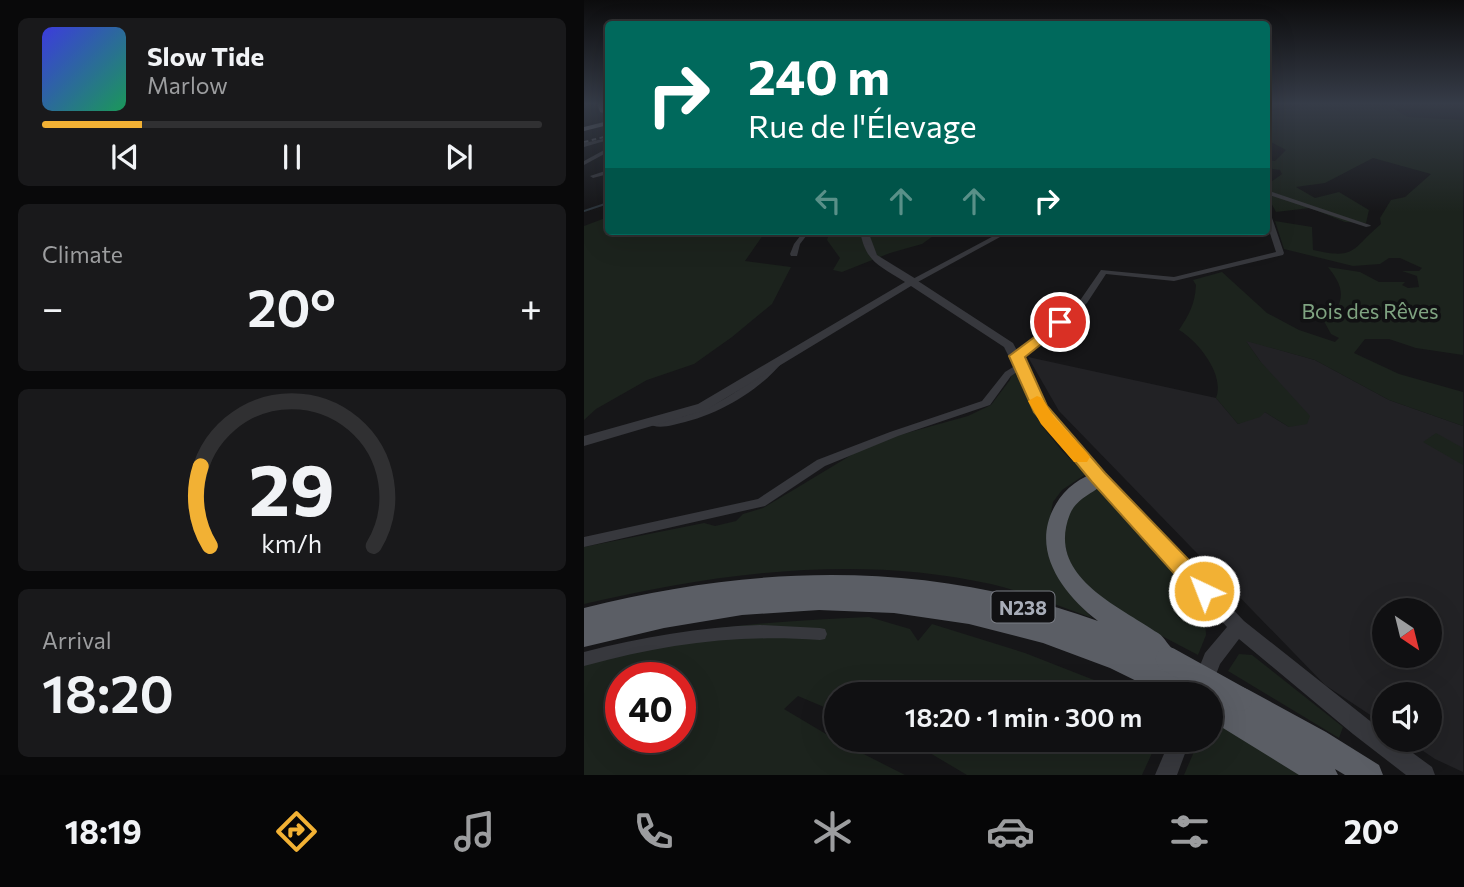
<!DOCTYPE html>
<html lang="en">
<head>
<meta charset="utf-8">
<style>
  :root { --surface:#101012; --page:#19191b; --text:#f1f3f6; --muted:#9c9d9f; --line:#303032; --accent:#f2b134 }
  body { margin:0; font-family:Commissioner,sans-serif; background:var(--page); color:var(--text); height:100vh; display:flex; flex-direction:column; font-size:26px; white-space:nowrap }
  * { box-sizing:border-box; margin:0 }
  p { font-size:23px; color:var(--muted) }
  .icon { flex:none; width:38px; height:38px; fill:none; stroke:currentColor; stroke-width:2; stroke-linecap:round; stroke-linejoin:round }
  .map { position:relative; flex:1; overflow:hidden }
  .sheet { display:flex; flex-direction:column; gap:18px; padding:18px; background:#09090a; width:584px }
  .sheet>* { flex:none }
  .hud { position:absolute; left:21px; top:21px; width:665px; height:214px; border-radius:7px; box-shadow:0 7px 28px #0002,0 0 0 2px var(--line); background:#00695c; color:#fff; overflow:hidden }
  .needle { width:46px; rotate:145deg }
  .controls { position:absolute; left:788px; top:598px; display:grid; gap:14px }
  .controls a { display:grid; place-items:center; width:70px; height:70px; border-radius:50%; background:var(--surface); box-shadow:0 7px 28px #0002,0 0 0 2px var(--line); font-size:35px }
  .speed { position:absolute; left:21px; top:662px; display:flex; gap:14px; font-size:35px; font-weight:700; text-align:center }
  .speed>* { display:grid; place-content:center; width:91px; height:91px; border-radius:50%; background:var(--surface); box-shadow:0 7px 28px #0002,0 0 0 2px var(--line); line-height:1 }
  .speed .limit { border:10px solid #d22; background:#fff; color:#111 }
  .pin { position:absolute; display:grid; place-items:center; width:60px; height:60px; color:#fff; margin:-30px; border:4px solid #fff; border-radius:50%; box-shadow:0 2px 7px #0007 }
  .me { position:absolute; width:77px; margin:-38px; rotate:317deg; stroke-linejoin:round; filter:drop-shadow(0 0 5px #0008) }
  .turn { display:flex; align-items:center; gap:24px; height:147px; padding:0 28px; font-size:32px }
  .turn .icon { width:91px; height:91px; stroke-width:2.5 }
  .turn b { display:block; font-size:49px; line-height:60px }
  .lanes { display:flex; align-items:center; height:66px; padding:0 28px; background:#0003; justify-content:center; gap:35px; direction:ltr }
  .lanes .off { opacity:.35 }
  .big { font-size:52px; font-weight:600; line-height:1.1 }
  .sheet .widget { flex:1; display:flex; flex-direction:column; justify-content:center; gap:10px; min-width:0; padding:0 24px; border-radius:10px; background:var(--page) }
  .sheet .dial { align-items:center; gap:0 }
  .dial svg { height:182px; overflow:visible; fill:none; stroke:var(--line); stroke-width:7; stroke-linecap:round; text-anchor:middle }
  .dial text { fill:var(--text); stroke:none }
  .song { display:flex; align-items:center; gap:21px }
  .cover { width:84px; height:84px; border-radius:10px; background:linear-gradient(135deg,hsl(240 70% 55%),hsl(150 70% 35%)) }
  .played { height:7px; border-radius:4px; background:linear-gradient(90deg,var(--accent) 20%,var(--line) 20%) }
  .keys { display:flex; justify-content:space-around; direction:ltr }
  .heat { display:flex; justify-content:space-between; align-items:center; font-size:38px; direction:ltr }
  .trip { position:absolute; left:240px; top:682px; width:399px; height:70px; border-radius:35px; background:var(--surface); box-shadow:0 7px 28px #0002,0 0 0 2px var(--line); font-weight:600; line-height:70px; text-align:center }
  .menu { display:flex; height:112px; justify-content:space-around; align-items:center; background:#060607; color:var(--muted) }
  .menu .icon { width:49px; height:49px }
  .menu .current { color:var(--accent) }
  .menu b { font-size:32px; color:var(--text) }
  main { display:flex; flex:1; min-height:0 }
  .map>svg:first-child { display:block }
  .built { fill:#222225; fill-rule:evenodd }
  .green { fill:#1c231d; fill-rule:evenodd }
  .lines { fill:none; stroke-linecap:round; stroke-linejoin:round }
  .stream { stroke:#2c353c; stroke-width:2 }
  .minor { fill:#37383d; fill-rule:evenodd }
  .tertiary { fill:#37383d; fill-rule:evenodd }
  .trunk { fill:#5b5e65; fill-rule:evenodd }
  .rail { stroke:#4a4c52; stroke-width:2; stroke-dasharray:4.5 3.5; stroke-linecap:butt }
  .trunk-bridge { stroke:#5b5e65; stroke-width:24 }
  .route { fill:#f2b134; stroke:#9d7322; stroke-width:2 }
  .slow { fill:#f59e0b }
  .labels { text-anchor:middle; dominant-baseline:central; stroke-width:7; stroke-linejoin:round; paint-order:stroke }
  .shield { fill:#111113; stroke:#7b7e86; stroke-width:2 }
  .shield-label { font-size:19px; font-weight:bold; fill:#a8adb8 }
  .park-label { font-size:21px; fill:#7fa381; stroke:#111113 }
</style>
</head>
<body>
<main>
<section class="sheet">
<div class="widget">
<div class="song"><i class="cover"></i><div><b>Slow Tide</b><p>Marlow</p></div></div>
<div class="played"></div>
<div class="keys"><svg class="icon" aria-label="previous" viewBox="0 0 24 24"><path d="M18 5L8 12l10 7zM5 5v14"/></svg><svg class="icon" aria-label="pause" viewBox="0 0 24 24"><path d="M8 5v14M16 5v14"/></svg><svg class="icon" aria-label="next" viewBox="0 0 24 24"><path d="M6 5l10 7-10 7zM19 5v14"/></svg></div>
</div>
<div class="widget"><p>Climate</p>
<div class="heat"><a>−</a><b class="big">20°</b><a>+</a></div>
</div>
<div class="widget dial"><svg viewBox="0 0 100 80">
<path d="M14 69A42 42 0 1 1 86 69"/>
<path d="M14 69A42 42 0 0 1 10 34" stroke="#f2b134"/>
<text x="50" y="56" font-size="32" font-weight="700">29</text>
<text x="50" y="72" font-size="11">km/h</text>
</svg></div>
<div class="widget"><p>Arrival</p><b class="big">18:20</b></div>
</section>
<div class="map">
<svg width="880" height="775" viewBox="0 0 880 775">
  <rect width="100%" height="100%" fill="#161618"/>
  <!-- built -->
  <path class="built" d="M661 340 731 360 805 400 879 426V772L851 759 823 740H845V695H800V724L741 685 475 411 444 357 632 398 654 424 681 412 705 427 676 361ZM800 611H845V656H800Z"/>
  <!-- green -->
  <g class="green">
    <path d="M732 104 807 107 824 117 879 120V355L832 348 805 339H781L770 353 815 374 879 392V426L805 400 731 360 662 341 676 361 726 416 723 424 705 427 681 412 676 417 654 424 632 398C641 375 615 342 595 330 605 315 611 304 612 285L609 280 638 272 683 313 715 330 751 342 755 338 747 334 735 312 751 310C763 295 755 281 744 267L776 272 795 282H821L818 285 824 288 835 287 833 276 818 271H835L838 268 816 258H805L796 264 769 266 700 249 691 221 728 227 729 250C773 260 767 249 797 224L796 218 807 200 821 197 847 174 789 158 741 183 712 187 731 198 755 192 785 210 782 223 761 222 726 208 692 212 683 195V185L698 174 696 170 683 168V160L691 161 702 150 683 140V112Z"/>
    <polygon points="24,217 24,231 182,231 161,261 207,267 188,304 148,337 110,364 63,380 12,409 0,420 0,226"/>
    <polygon points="246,231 356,231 338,244 306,253 258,272 249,270 256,258 243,240"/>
    <path d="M429 369 458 426 479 452 502 474 478 490 469 502 466 518 481 587 508 618C475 606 441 592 407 584 272 554 133 573 0 604V547L120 523 131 526 152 521 159 514 179 508 211 489 274 451 312 436 384 416 407 405 426 380Z"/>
    <polygon points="852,433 879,448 879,465 839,442"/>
    <polygon points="512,489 523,493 621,613 622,635 614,655 538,615 506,592 487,568 478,535 489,502"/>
    <path d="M285 617 326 629 334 641 348 624 441 653 533 689 535 695H252V720L239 712 240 707 214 696 200 709 252 740 321 775H0V654C94 628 188 621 285 617ZM37 677H96V737H37Z"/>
    <polygon points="655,654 668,655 759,727 755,738 644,671"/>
    <polygon points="627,718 720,775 600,775 615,740 626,740"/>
    <polygon points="324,740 574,740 558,775 383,775"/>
  </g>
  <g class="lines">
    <!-- stream -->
    <polyline class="stream" points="0,211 24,203"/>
    <!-- minor -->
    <g class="minor">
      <polygon points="24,138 24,140 0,147 0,143"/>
      <polygon points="22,149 24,149 24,152 0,165 0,161"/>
      <polygon points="24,170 24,174 9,178 6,176"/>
      <polygon points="682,190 786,225 787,226 782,227 682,194"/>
      <polygon points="682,207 685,209 700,253 699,255 590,281 522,274 503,303 446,352 433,359 428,356 497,299 517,270 590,277 692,252 682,221"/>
      <polygon points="220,231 226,231 216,244 213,256 207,256 206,254 210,244"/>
      <polygon points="419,231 427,231 332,283 326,283 325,281"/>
      <path d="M192 361 197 364C170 395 129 417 89 425 80 427 70 428 63 423 71 417 89 419 100 416 133 407 164 386 189 362Z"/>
      <polygon points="437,362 440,363 442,365 440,367 427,376 406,405 314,436 241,466 181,506 0,547 0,537 174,499 233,460 306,432 398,401 421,372"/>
      <path d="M176 625 236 628 241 629 243 634 241 639 236 640C152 634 81 644 0 666V652C58 637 116 627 176 625Z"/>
    </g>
    <!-- tertiary -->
    <g class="tertiary">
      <path d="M276 231H284L293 255 332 279 334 281 429 343 468 418 660 621 800 732V740H811L848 767 851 775H822L769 734 655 639 636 664 626 690 619 692 612 690 609 683 621 653 643 627 458 423 420 347 327 286 122 410 0 446V436L114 404 321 282C295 265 282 263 276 231Z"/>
      <polygon points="586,740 606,740 593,775 571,775"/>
    </g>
    <!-- trunk -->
    <g class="trunk">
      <polygon points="13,104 20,104 24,114 16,112"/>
      <polygon points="24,121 24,125 0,131 0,127"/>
      <path d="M515 471 522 473 524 478C516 492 494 495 486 514 461 576 535 606 574 633 582 638 584 648 593 651L596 659 593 667 584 670 579 668 617 686 620 695 626 692 644 702 647 690 656 686 665 690 742 732 795 765 799 775H761L751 769 754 775H715L626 720V695H581L526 668 459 643 385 624 310 613 235 610 158 615 80 628 0 647V608C174 564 343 560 514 621 478 593 445 549 472 504 481 488 497 477 515 471Z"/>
    </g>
    <!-- rail -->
    <polyline class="rail" points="0,142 24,136"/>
    <!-- trunk-bridge -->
    <polyline class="trunk-bridge" points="584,659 656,699"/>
  </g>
  <!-- sky -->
  <linearGradient id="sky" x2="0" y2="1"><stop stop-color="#0c0c0d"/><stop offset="0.49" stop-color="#363c48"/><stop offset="1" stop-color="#363c48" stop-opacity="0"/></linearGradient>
  <rect width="880" height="212" fill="url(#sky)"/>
  <!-- route -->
  <polygon class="route" points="476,318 481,319 481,325 441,357 463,406 521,473 628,584 631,591 628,598 620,601 612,598 508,482 450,412 425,356"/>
  <!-- slow -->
  <polygon class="slow" points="453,396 458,398 470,417 503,453 506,457 503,462 490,462 457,424 444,401"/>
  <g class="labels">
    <!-- shield labels -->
    <rect class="shield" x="407.5" y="591.5" width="63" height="31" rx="5"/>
    <g class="shield-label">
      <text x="439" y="607">N238</text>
    </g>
    <!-- park labels -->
    <g class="park-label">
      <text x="786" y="310">Bois des Rêves</text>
    </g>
  </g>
</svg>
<div class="controls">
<a><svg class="needle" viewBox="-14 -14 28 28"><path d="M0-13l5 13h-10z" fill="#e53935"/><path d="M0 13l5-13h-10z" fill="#9c9d9f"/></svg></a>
<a><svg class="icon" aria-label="sound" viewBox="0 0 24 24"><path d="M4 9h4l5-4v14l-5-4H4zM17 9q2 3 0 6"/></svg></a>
</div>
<div class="speed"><div class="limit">40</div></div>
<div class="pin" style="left:476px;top:322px;background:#d93025"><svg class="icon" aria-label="arrive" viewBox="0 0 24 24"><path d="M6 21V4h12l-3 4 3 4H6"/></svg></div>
<svg class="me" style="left:620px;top:591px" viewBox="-20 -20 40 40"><circle r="17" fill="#f2b134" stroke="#fff" stroke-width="3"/><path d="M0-11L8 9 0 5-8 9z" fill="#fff"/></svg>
<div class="trip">18:20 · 1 min · 300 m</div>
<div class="hud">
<div class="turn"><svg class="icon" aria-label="right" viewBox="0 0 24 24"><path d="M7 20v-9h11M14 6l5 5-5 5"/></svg><div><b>240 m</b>Rue de l'Élevage</div></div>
<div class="lanes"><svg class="icon off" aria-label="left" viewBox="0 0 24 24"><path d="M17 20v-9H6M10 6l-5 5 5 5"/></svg><svg class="icon off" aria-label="ahead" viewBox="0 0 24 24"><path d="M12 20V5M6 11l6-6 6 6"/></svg><svg class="icon off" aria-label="ahead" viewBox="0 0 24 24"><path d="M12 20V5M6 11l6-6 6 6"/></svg><svg class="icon" aria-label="right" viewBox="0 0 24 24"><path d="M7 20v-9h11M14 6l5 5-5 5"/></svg></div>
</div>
</div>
</main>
<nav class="menu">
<b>18:19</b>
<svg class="icon current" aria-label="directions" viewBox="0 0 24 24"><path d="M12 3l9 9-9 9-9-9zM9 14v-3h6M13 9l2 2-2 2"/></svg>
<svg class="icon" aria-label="music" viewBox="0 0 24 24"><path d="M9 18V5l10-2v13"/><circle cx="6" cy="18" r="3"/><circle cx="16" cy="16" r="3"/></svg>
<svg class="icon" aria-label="phone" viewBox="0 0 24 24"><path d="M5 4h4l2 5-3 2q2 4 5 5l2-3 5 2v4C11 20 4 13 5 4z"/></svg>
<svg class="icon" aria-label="climate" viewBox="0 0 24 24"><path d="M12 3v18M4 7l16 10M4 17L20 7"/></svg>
<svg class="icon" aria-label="car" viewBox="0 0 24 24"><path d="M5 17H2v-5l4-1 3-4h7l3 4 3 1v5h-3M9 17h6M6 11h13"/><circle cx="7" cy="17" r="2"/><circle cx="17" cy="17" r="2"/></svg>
<svg class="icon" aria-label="filters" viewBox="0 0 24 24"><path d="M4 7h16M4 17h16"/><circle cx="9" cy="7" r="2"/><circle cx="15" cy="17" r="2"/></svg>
<b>20°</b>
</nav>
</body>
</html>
